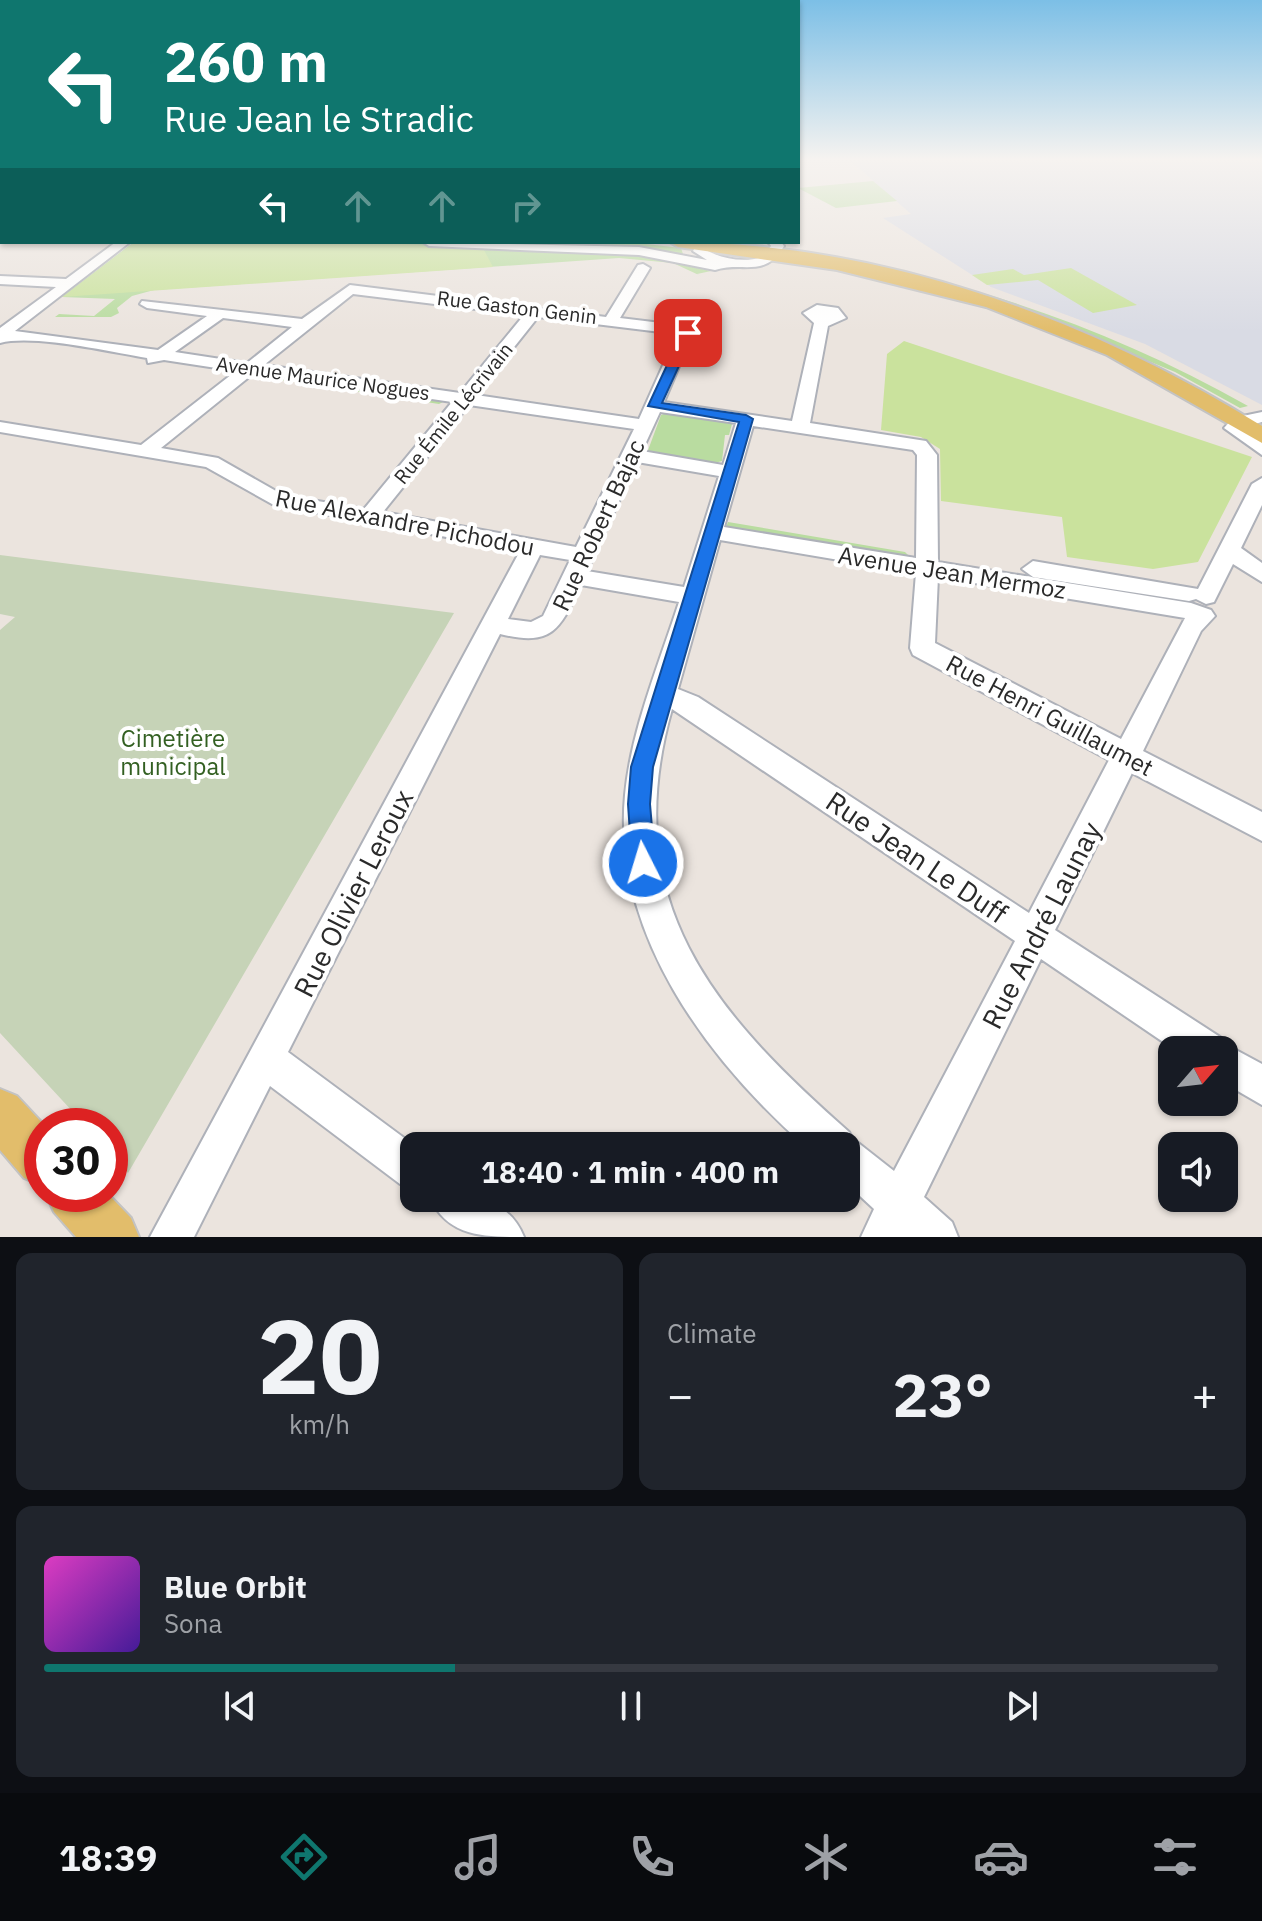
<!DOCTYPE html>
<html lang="en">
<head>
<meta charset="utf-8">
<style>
  :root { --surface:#171b24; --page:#20242c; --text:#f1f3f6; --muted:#9ea1a6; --line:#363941; --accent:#0f766e }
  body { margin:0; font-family:"IBM Plex Sans",sans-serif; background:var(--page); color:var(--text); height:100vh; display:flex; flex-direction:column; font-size:30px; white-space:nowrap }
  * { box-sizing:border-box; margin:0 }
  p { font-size:26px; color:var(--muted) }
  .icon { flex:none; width:44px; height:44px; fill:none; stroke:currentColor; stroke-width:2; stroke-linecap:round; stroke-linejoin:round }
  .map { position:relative; height:1237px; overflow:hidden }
  .sheet { display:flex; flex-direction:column; gap:16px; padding:16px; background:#0d0f14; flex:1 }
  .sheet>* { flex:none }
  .top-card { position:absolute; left:0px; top:0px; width:800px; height:244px; box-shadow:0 2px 6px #0004; background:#0f766e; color:#fff; overflow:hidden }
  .needle { width:52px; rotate:62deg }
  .buttons { position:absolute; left:1158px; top:1036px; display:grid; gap:16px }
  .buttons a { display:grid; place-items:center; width:80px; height:80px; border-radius:16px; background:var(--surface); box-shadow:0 2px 6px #0004; font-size:40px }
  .speed { position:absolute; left:24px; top:1108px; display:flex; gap:16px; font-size:40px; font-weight:700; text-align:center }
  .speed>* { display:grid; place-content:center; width:104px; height:104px; border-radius:50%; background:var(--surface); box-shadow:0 2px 6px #0004; line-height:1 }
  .speed .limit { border:12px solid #d22; background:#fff; color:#111 }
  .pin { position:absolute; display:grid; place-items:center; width:68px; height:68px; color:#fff; margin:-34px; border-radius:16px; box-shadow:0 4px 12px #0006 }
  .me { position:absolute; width:88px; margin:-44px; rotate:355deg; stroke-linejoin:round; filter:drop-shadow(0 0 6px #0008) }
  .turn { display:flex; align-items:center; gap:28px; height:168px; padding:0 32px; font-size:36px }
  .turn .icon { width:104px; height:104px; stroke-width:2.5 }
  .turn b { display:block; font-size:56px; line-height:68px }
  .lanes { display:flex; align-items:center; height:76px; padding:0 32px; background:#0003; justify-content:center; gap:40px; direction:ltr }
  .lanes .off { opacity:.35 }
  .big { font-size:60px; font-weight:700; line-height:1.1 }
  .sheet .widget { flex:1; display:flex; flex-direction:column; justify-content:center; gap:12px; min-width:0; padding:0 28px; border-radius:16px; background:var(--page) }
  .sheet .dial { align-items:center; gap:0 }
  .dial b { font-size:104px; line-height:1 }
  .song { display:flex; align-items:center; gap:24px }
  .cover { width:96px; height:96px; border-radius:12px; background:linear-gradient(135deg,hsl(310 70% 55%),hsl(260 70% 35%)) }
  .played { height:8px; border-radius:4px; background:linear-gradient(90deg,var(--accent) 35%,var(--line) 35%) }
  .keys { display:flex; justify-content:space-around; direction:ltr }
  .heat { display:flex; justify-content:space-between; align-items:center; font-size:44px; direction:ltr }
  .sheet .tiles { flex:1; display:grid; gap:16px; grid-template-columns:1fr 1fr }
  .widget:last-child { grid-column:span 2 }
  .trip { position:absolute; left:400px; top:1132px; width:460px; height:80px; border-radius:16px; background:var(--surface); box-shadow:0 2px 6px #0004; font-weight:700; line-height:80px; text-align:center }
  .tab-bar { display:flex; height:128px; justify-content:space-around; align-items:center; background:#090b0e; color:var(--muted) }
  .tab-bar .icon { width:56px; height:56px }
  .tab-bar .on { color:var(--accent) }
  .tab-bar b { font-size:36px; color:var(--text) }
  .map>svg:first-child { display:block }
  .airport { fill:#d9dbe4 }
  .green { fill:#b9dca0 }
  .cemetery { fill:#c6d3b7 }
  .pitch { fill:#cae29d }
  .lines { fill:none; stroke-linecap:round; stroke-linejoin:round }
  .minor-casing { stroke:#aeb1b9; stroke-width:4 }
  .major-casing { stroke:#c3c3c3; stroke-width:4 }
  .minor { fill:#fff; fill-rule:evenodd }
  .major { fill:#e2bd6b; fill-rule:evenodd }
  .route { fill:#1a73e8; stroke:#114b97; stroke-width:2 }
  .labels { text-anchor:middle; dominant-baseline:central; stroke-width:8; stroke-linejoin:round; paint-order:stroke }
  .far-street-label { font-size:20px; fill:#2a2a2a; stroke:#fff }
  .street-label { font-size:24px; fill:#2a2a2a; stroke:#fff }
  .park-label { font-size:24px; fill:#336022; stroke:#fff }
  .near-street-label { font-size:28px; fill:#2a2a2a; stroke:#fff }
</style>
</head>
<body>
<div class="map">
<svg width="1262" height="1237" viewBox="0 0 1262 1237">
  <rect width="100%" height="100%" fill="#ebe4de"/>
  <!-- airport -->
  <polygon class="airport" points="847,158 1262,158 1262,405 1145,344 991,287 883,218 911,214"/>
  <!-- green -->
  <g class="green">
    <polygon points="873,181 897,201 836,208 798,188"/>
    <polygon points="134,242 396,242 634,254 711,271 697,274 701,276 673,263 619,258 154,290 132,296 117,308 119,313 111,317 55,317 59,314 94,316 115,299 62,297"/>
    <polygon points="450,242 629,242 681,248 683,254 656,250"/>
    <path d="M816 254C971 281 1112 329 1248 406L1240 408 1175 372 1020 308Z"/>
    <polygon points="254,372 447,400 439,404 254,376"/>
    <polygon points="667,413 732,424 729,435 725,435 722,461 715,463 647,453 661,415"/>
    <polygon points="728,522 905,552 910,557 725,529"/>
  </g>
  <!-- cemetery -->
  <polygon class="cemetery" points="0,555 454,613 128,1173 110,1152 110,1126 86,1126 0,1033 0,630 15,617 0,614"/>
  <!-- pitch -->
  <g class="pitch">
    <polygon points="135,242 375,242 484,250 493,267 62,297"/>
    <polygon points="1071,268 1137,305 1093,313 1038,280 987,285 972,275 1013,269 1024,275"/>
    <polygon points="904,341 1252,457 1198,562 1153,569 1067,557 1062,517 941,501 940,449 921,437 881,430 887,354"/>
  </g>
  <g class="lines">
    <defs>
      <g id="minor">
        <rect x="0" y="162" width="2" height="6"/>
        <rect x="0" y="193" width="2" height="6"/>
        <rect x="0" y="229" width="2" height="8"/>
        <path d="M116 242H130L15 331 158 350 207 316 147 308 140 304 142 301 302 319 350 285 606 317 638 265 643 264 650 268 620 318 686 326 694 331 664 402 792 421 814 323 803 313 817 305 838 308 846 318 828 326 810 423 926 441 937 455 938 562 1191 603 1211 610 1215 616 1201 631 1143 751 1262 812V841L1132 773 1055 930 1220 1037 1223 1043 1262 1064V1105L1224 1083V1050H1175L1041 959 924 1197 952 1222 958 1237H861L874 1209 846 1183V1146H805C708 1060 612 934 625 795 631 730 659 664 679 602L581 585C560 629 553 647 500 634L288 1052 415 1146 414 1190 400 1184 270 1086 194 1237H150L520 551 272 504 206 467 0 432V422L141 445 236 371 164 360 148 363 147 358C110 352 34 334 0 343V328L56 287 0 284V276L66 279ZM353 294 524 315 460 393 264 365ZM538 317 677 334 639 419 476 395ZM223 318 292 327 247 363 175 352ZM254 373 452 402 364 509 283 495 218 458 161 448ZM469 405 634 429 576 547 383 512ZM660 412 736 423 723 465 642 451ZM753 426 913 450 917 455 916 558 724 527ZM637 462 719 476 684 587 587 571ZM720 540 916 573 910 648 913 655 1109 760 1029 913 698 697 678 689ZM540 555 570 560 543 616 531 622 508 619ZM938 577 1185 618 1121 739 935 643ZM672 709 1015 941 894 1171 852 1138 849 1132C713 1012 617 902 672 709Z"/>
        <path d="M423 242 639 247 707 260 693 251 698 242H710L706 250C722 259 744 263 762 257L771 246 768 242H781L784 246C764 279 744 261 715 270L639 255 429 246Z"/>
        <polygon points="1262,412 1262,422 1244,427 1262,440 1262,455 1224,428 1233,418"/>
        <polygon points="1262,478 1262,505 1241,548 1262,563 1262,582 1233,564 1214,602 1206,604 1196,599 1189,601 1033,577 1022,569 1033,561 1198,589 1252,484"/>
        <path d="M430 1198C470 1198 506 1194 524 1237 484 1237 448 1237 430 1198Z"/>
      </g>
      <g id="major">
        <path d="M670 242C880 242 1086 317 1262 426V443L1107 355 986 307 837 270 678 247Z"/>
        <polygon points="0,1089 17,1096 45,1126 42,1126 42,1185 24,1178 0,1150"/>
        <polygon points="46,1194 108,1194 131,1218 139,1237 76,1237 54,1212"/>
      </g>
    </defs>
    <!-- minor casing -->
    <use href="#minor" class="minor-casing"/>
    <!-- major casing -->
    <use href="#major" class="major-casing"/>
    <!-- minor -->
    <use href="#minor" class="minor"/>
    <!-- major -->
    <use href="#major" class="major"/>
  </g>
  <!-- sky -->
  <linearGradient id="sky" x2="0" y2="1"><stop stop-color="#7cbfe6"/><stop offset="0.48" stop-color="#f6f3f0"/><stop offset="1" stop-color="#f6f3f0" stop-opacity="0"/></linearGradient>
  <rect width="1262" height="332" fill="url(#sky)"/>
  <!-- route -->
  <polygon class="route" points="688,329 694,333 662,403 746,415 753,419 653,767 650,804 655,863 652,871 643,874 635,871 632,863 628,804 631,767 739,422 648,406 682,333"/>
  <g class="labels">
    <!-- far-street labels -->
    <g class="far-street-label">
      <text transform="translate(517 307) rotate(7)">Rue Gaston Genin</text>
      <text transform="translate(323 378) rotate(8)">Avenue Maurice Nogues</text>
      <text transform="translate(453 413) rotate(-51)">Rue Émile Lécrivain</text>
    </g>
    <!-- street labels -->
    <g class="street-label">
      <text transform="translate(405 522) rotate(11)">Rue Alexandre Pichodou</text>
      <text transform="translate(598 525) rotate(-65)">Rue Robert Bajac</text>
      <text transform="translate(952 572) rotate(9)">Avenue Jean Mermoz</text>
      <text transform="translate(1050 715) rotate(28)">Rue Henri Guillaumet</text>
    </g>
    <!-- park labels -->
    <g class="park-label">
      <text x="173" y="738">Cimetière<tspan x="173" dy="28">municipal</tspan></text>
    </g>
    <!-- near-street labels -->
    <g class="near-street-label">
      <text transform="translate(917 857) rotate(34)">Rue Jean Le Duff</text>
      <text transform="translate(353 893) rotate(-63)">Rue Olivier Leroux</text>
      <text transform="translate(1041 925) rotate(-63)">Rue André Launay</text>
    </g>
  </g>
</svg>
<div class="buttons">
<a><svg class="needle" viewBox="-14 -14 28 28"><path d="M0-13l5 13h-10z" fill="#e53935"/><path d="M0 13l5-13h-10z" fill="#9ea1a6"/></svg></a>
<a><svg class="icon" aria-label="sound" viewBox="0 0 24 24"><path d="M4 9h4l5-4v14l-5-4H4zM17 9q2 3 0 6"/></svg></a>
</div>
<div class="speed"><div class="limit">30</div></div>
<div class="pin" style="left:688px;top:333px;background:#d93025"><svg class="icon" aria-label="arrive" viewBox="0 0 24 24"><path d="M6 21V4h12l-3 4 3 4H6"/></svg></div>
<svg class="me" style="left:643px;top:863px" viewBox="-20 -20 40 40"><circle r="17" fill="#1a73e8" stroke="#fff" stroke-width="3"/><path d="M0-11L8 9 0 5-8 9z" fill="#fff"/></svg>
<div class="trip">18:40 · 1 min · 400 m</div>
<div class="top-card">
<div class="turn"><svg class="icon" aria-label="left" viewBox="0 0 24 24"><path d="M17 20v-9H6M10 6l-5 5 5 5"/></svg><div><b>260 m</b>Rue Jean le Stradic</div></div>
<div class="lanes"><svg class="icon" aria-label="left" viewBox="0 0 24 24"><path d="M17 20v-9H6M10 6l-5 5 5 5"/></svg><svg class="icon off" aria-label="ahead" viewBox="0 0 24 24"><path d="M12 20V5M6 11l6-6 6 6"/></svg><svg class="icon off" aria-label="ahead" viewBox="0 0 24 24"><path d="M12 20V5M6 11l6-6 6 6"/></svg><svg class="icon off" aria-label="right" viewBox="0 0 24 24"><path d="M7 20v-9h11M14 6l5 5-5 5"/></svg></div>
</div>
</div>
<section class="sheet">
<div class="tiles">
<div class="widget dial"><b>20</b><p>km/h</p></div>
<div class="widget"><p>Climate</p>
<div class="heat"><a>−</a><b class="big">23°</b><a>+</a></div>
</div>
<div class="widget">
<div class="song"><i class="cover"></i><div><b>Blue Orbit</b><p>Sona</p></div></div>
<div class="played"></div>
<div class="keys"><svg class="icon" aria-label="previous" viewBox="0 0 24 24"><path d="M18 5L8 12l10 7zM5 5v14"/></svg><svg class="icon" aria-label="pause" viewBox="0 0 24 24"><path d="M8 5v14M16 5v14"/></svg><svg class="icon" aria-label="next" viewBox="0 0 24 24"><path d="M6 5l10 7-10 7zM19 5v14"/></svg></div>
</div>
</div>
</section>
<nav class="tab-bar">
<b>18:39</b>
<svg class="icon on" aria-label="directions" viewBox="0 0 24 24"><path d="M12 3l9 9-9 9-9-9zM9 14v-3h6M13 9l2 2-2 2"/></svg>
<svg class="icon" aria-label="music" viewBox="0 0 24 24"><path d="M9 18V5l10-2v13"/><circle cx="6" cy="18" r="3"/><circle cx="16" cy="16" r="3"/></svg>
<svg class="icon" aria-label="phone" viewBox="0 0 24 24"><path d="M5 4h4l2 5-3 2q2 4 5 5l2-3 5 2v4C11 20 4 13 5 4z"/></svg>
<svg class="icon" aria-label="climate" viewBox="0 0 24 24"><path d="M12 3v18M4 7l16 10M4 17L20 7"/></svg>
<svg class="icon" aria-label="car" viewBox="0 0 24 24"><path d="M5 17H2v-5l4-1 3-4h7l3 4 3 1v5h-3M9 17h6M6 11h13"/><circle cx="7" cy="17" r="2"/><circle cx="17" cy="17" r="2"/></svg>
<svg class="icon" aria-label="filters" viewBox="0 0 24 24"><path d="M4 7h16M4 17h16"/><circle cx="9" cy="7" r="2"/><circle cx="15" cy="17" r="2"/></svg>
</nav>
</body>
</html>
